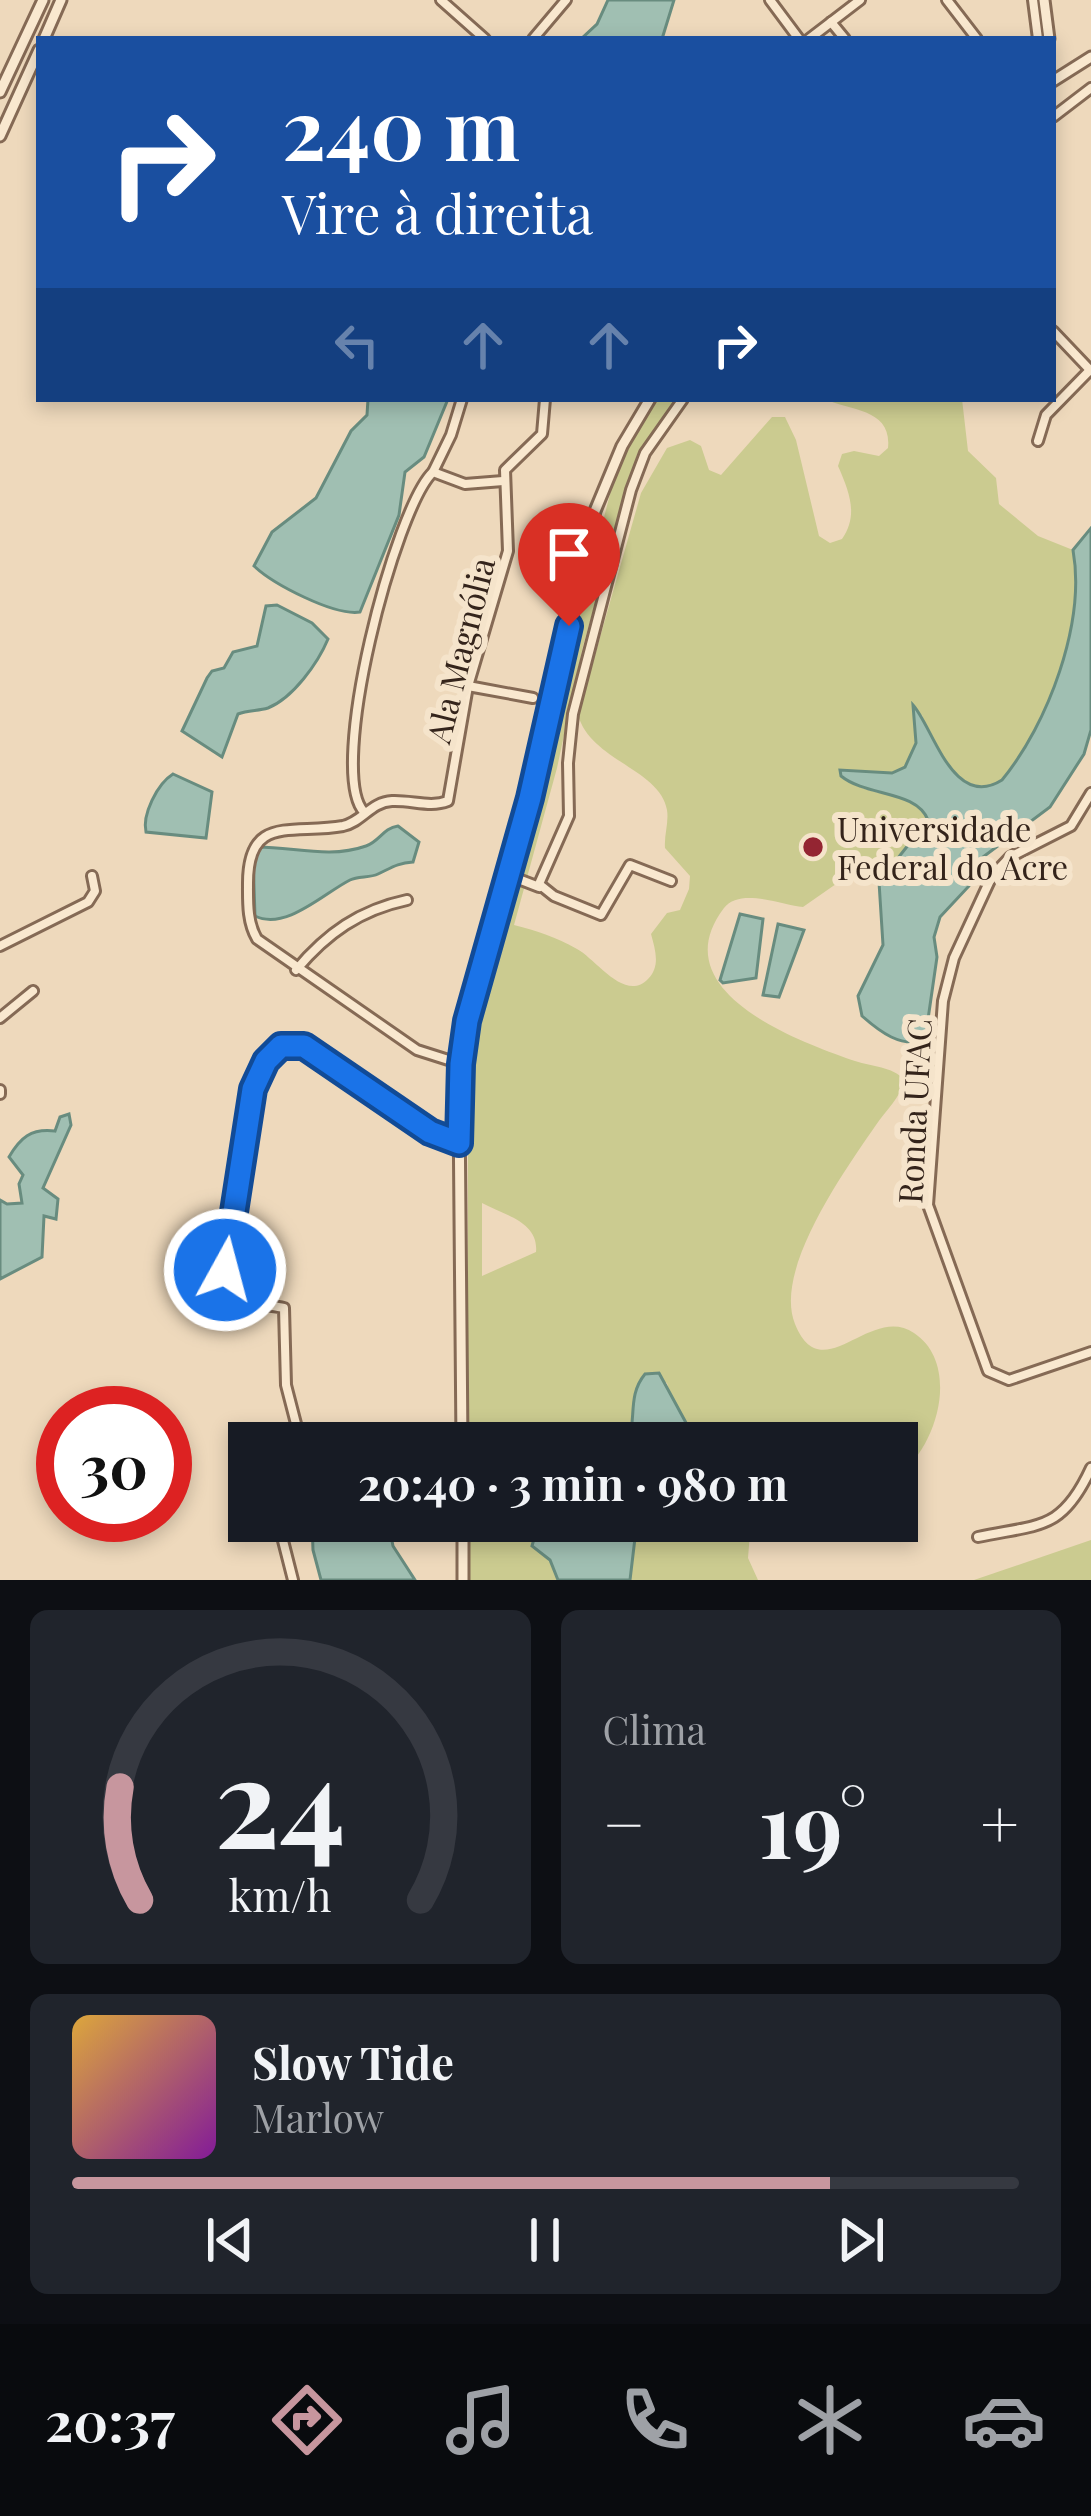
<!DOCTYPE html>
<html lang="pt">
<head>
<meta charset="utf-8">
<style>
  :root { --surface:#171b24; --page:#20242c; --text:#f1f3f6; --muted:#9ea1a6; --line:#363941; --accent:#c7969e }
  body { margin:0; font-family:"Playfair Display",serif; background:var(--page); color:var(--text); height:100vh; display:flex; flex-direction:column; font-size:45px; white-space:nowrap }
  * { box-sizing:border-box; margin:0 }
  p { font-size:39px; color:var(--muted) }
  .icon { flex:none; width:66px; height:66px; fill:none; stroke:currentColor; stroke-width:2; stroke-linecap:round; stroke-linejoin:round }
  .map { position:relative; height:1580px; overflow:hidden }
  .side { display:flex; flex-direction:column; gap:30px; padding:30px; background:#0d0f14; flex:1 }
  .side>* { flex:none }
  .guide { position:absolute; left:36px; top:36px; width:1020px; height:366px; border-radius:0px; box-shadow:0 6px 18px #0003; background:#1a4fa0; color:#fff; overflow:hidden }
  .speed { position:absolute; left:36px; top:1386px; display:flex; gap:24px; font-size:60px; font-weight:700; text-align:center }
  .speed>* { display:grid; place-content:center; width:156px; height:156px; border-radius:50%; background:var(--surface); box-shadow:0 6px 18px #0003; line-height:1 }
  .speed .limit { border:18px solid #d22; background:#fff; color:#111 }
  .pin { position:absolute; display:grid; place-items:center; width:102px; height:102px; color:#fff; margin:-123px -51px; border-radius:50% 50% 50% 0; rotate:-45deg; box-shadow:0 0 12px #0007 }
  .pin .icon { rotate:45deg }
  .me { position:absolute; width:132px; margin:-66px; rotate:7deg; stroke-linejoin:round; filter:drop-shadow(0 0 9px #0008) }
  .turn { display:flex; align-items:center; gap:42px; height:252px; padding:0 48px; font-size:54px }
  .turn .icon { width:156px; height:156px; stroke-width:2.5 }
  .turn b { display:block; font-size:84px; line-height:102px }
  .lanes { display:flex; align-items:center; height:114px; padding:0 48px; background:#0003; justify-content:center; gap:60px; direction:ltr }
  .lanes .off { opacity:.35 }
  .big { font-size:90px; font-weight:700; line-height:1.1 }
  .side .widget { flex:1; display:flex; flex-direction:column; justify-content:center; gap:18px; min-width:0; padding:0 42px; border-radius:18px; background:var(--page) }
  .side .dial { align-items:center; gap:0 }
  .dial svg { height:312px; overflow:visible; fill:none; stroke:var(--line); stroke-width:7; stroke-linecap:round; text-anchor:middle }
  .dial text { fill:var(--text); stroke:none }
  .song { display:flex; align-items:center; gap:36px }
  .cover { width:144px; height:144px; border-radius:18px; background:linear-gradient(135deg,hsl(40 70% 55%),hsl(290 70% 35%)) }
  .played { height:12px; border-radius:6px; background:linear-gradient(90deg,var(--accent) 80%,var(--line) 80%) }
  .keys { display:flex; justify-content:space-around; direction:ltr }
  .heat { display:flex; justify-content:space-between; align-items:center; font-size:66px; direction:ltr }
  .side .tiles { flex:1; display:grid; gap:30px; grid-template-columns:1fr 1fr }
  .widget:last-child { grid-column:span 2 }
  .trip { position:absolute; left:228px; top:1422px; width:690px; height:120px; border-radius:0px; background:var(--surface); box-shadow:0 6px 18px #0003; font-weight:700; line-height:120px; text-align:center }
  .dock { display:flex; height:192px; justify-content:space-around; align-items:center; background:#090b0e; color:var(--muted) }
  .dock .icon { width:84px; height:84px }
  .dock .active { color:var(--accent) }
  .dock b { font-size:54px; color:var(--text) }
  .map>svg:first-child { display:block }
  .green { fill:#cbcb90; fill-rule:evenodd }
  .water { fill:#a0bfb2; stroke:#688c7f; stroke-width:3 }
  .lines { fill:none; stroke-linecap:round; stroke-linejoin:round }
  .minor-casing { stroke:#856a55; stroke-width:14 }
  .tertiary-casing { stroke:#856a55; stroke-width:15 }
  .minor { stroke:#f9e8cf; stroke-width:8 }
  .tertiary { stroke:#f9e8cf; stroke-width:9 }
  .route-casing { stroke:#114b97; stroke-width:30 }
  .route { stroke:#1a73e8; stroke-width:21 }
  .poi-dot { fill:#942532; stroke:#f5e4cb; stroke-width:4.5 }
  .labels { text-anchor:middle; dominant-baseline:central; stroke-width:12; stroke-linejoin:round; paint-order:stroke }
  .street-label { font-size:33px; fill:#34241b; stroke:#f5e4cb }
  .poi-label { font-size:33px; fill:#34241b; stroke:#f5e4cb; text-anchor:start }
</style>
</head>
<body>
<div class="map">
<svg width="1091" height="1580" viewBox="0 0 1091 1580">
  <rect width="100%" height="100%" fill="#eed9bc"/>
  <!-- green -->
  <g class="green">
    <path d="M655 399H679L637 455 583 646 557 768 514 925C537 931 556 937 577 949 596 959 625 1003 648 979 661 966 655 949 651 934L667 913 680 910 689 889 690 876 665 848C664 835 669 822 667 810 660 769 591 761 578 715L641 493 667 448 690 440 701 446 709 470 721 475 772 417H785L796 440 819 536 830 543 842 539C859 515 849 491 838 466L842 454 854 451 879 456 888 448C892 409 852 411 824 399H962L968 451 996 478 999 504 1038 536 1073 550C1086 623 1048 724 1001 780 962 805 932 745 922 715L913 718 916 743 905 767 892 773 840 771C860 803 914 785 928 820L879 882 846 877 803 907C782 905 740 887 724 908 661 991 797 1041 855 1061 873 1067 891 1066 905 1080 900 1098 886 1110 876 1125 845 1170 773 1270 795 1324 822 1391 870 1303 914 1333 961 1364 938 1448 897 1476V1443H697L674 1407 667 1383 645 1374C627 1396 637 1418 628 1443H468V1061L484 978 615 475 634 429ZM482 1203C504 1215 539 1222 536 1252L482 1276Z"/>
    <polygon points="469,1521 539,1521 532,1546 550,1560 558,1580 470,1580"/>
    <polygon points="643,1521 751,1521 748,1558 758,1580 630,1580 635,1538"/>
    <polygon points="1091,1540 1091,1580 974,1580"/>
  </g>
  <!-- water -->
  <g class="water">
    <polygon points="608,0 674,0 662,39 581,39 597,24"/>
    <path d="M368 399H448L424 457 405 472 399 515 360 612C334 616 273 584 254 566L272 532 316 498 351 431 367 415Z"/>
    <path d="M1091 528V730L1084 754 1050 807 983 857 969 886 940 917 934 937 937 957 925 1040C901 1048 880 1032 862 1016L858 996 883 945 879 882 928 820C916 790 867 797 841 776L840 770 892 773 905 767 916 743 913 705C933 727 953 811 1002 780 1048 724 1086 623 1073 550Z"/>
    <path d="M277 605 312 623 328 639C318 663 293 698 268 708 258 711 248 710 238 714L222 757 182 731 207 678 212 671 224 668 233 652 257 646 266 606Z"/>
    <path d="M173 774 212 792 206 838 146 832C142 815 157 784 173 774Z"/>
    <path d="M398 826 419 842 413 862C397 863 391 868 378 874 370 878 358 876 350 880 324 893 286 931 255 916L253 857 258 847C295 847 329 859 366 846 380 841 383 828 398 826Z"/>
    <polygon points="740,914 763,919 756,978 723,983 720,980"/>
    <polygon points="778,924 804,930 779,997 763,995"/>
    <path d="M69 1114 71 1125 43 1188 58 1199 56 1219 44 1216 42 1257 0 1279V1200L7 1204 22 1203 19 1184 23 1175 9 1157C20 1138 31 1128 55 1131L60 1117Z"/>
    <path d="M659 1373 697 1443H628C637 1418 627 1396 645 1374Z"/>
    <polygon points="312,1521 388,1521 393,1546 415,1580 321,1580 313,1550"/>
    <polygon points="539,1521 643,1521 635,1538 630,1580 558,1580 550,1560 532,1546"/>
  </g>
  <g class="lines">
    <defs>
      <g id="minor">
        <polyline points="441,0 485,39"/>
        <polyline points="770,0 799,39"/>
        <polyline points="947,0 977,39"/>
        <polyline points="1033,0 1038,39"/>
        <polyline points="831,22 845,39"/>
        <polyline points="533,39 566,0"/>
        <polyline points="809,39 860,0"/>
        <polyline points="1053,117 1091,88"/>
        <polyline points="1053,331 1091,371"/>
        <polyline points="1038,441 1046,415 1090,370"/>
        <polyline points="433,472 451,435 462,399"/>
        <polyline points="468,686 533,698"/>
        <polyline points="1091,793 1071,826 1010,857 992,876 954,958 943,1001 928,1205 988,1371 1009,1380 1091,1352"/>
        <path d="M364 812C326 772 395 508 433 472L465 484 503 481"/>
        <polyline points="508,875 539,887"/>
        <polyline points="671,881 630,865 601,915 554,896 539,884 569,816 568,763 573,714 631,490 645,453 683,399"/>
        <polyline points="0,946 88,902 95,891 92,876"/>
        <path d="M296 970C327 933 360 910 407 900"/>
        <polyline points="0,1018 33,991"/>
        <path d="M461 1064 417 1050 257 939C247 922 248 902 248 883 248 814 292 835 343 826 362 822 371 802 392 801 412 800 430 808 448 801L468 686 508 551 505 470 542 434 545 399"/>
        <polyline points="0,1090 0,1094"/>
        <path d="M301 1443 286 1385 284 1308C265 1304 246 1306 232 1290 215 1268 248 1086 266 1061 274 1049 283 1044 297 1043L430 1132 459 1143"/>
        <polyline points="278,1521 293,1580"/>
        <path d="M978 1537C1040 1524 1062 1531 1091 1468"/>
      </g>
      <g id="tertiary">
        <polyline points="1044,0 1049,39"/>
        <polyline points="44,39 61,0"/>
        <polyline points="1053,81 1091,57"/>
        <polyline points="0,92 43,0"/>
        <polyline points="0,136 39,50"/>
        <polyline points="462,1443 459,1103 467,1021 530,798 595,511 622,446 650,399"/>
        <polyline points="463,1521 463,1580"/>
      </g>
    </defs>
    <!-- minor casing -->
    <use href="#minor" class="minor-casing"/>
    <!-- tertiary casing -->
    <use href="#tertiary" class="tertiary-casing"/>
    <!-- minor -->
    <use href="#minor" class="minor"/>
    <!-- tertiary -->
    <use href="#tertiary" class="tertiary"/>
  </g>
  <g class="lines">
    <defs>
      <polyline id="route" points="225,1270 253,1089 266,1061 281,1046 304,1046 430,1132 459,1143 461,1064 467,1021 530,798 569,626"/>
    </defs>
    <!-- route casing -->
    <use href="#route" class="route-casing"/>
    <!-- route -->
    <use href="#route" class="route"/>
  </g>
  <!-- markers -->
  <circle class="poi-dot" cx="813" cy="847" r="12"/>
  <g class="labels">
    <!-- street labels -->
    <g class="street-label">
      <text transform="translate(459 650) rotate(-76)">Ala Magnólia</text>
      <text transform="translate(913 1111) rotate(-87)">Ronda UFAC</text>
    </g>
    <!-- poi labels -->
    <g class="poi-label">
      <text x="837" y="828">Universidade<tspan x="837" dy="38">Federal do Acre</tspan></text>
    </g>
  </g>
</svg>
<div class="speed"><div class="limit">30</div></div>
<div class="pin" style="left:569px;top:626px;background:#d93025"><svg class="icon" aria-label="arrive" viewBox="0 0 24 24"><path d="M6 21V4h12l-3 4 3 4H6"/></svg></div>
<svg class="me" style="left:225px;top:1270px" viewBox="-20 -20 40 40"><circle r="17" fill="#1a73e8" stroke="#fff" stroke-width="3"/><path d="M0-11L8 9 0 5-8 9z" fill="#fff"/></svg>
<div class="trip">20:40 · 3 min · 980 m</div>
<div class="guide">
<div class="turn"><svg class="icon" aria-label="right" viewBox="0 0 24 24"><path d="M7 20v-9h11M14 6l5 5-5 5"/></svg><div><b>240 m</b>Vire à direita</div></div>
<div class="lanes"><svg class="icon off" aria-label="left" viewBox="0 0 24 24"><path d="M17 20v-9H6M10 6l-5 5 5 5"/></svg><svg class="icon off" aria-label="ahead" viewBox="0 0 24 24"><path d="M12 20V5M6 11l6-6 6 6"/></svg><svg class="icon off" aria-label="ahead" viewBox="0 0 24 24"><path d="M12 20V5M6 11l6-6 6 6"/></svg><svg class="icon" aria-label="right" viewBox="0 0 24 24"><path d="M7 20v-9h11M14 6l5 5-5 5"/></svg></div>
</div>
</div>
<section class="side">
<div class="tiles">
<div class="widget dial"><svg viewBox="0 0 100 80">
<path d="M14 69A42 42 0 1 1 86 69"/>
<path d="M14 69A42 42 0 0 1 9 40" stroke="#c7969e"/>
<text x="50" y="56" font-size="32" font-weight="700">24</text>
<text x="50" y="72" font-size="11">km/h</text>
</svg></div>
<div class="widget"><p>Clima</p>
<div class="heat"><a>−</a><b class="big">19°</b><a>+</a></div>
</div>
<div class="widget">
<div class="song"><i class="cover"></i><div><b>Slow Tide</b><p>Marlow</p></div></div>
<div class="played"></div>
<div class="keys"><svg class="icon" aria-label="previous" viewBox="0 0 24 24"><path d="M18 5L8 12l10 7zM5 5v14"/></svg><svg class="icon" aria-label="pause" viewBox="0 0 24 24"><path d="M8 5v14M16 5v14"/></svg><svg class="icon" aria-label="next" viewBox="0 0 24 24"><path d="M6 5l10 7-10 7zM19 5v14"/></svg></div>
</div>
</div>
</section>
<nav class="dock">
<b>20:37</b>
<svg class="icon active" aria-label="directions" viewBox="0 0 24 24"><path d="M12 3l9 9-9 9-9-9zM9 14v-3h6M13 9l2 2-2 2"/></svg>
<svg class="icon" aria-label="music" viewBox="0 0 24 24"><path d="M9 18V5l10-2v13"/><circle cx="6" cy="18" r="3"/><circle cx="16" cy="16" r="3"/></svg>
<svg class="icon" aria-label="phone" viewBox="0 0 24 24"><path d="M5 4h4l2 5-3 2q2 4 5 5l2-3 5 2v4C11 20 4 13 5 4z"/></svg>
<svg class="icon" aria-label="climate" viewBox="0 0 24 24"><path d="M12 3v18M4 7l16 10M4 17L20 7"/></svg>
<svg class="icon" aria-label="car" viewBox="0 0 24 24"><path d="M5 17H2v-5l4-1 3-4h7l3 4 3 1v5h-3M9 17h6M6 11h13"/><circle cx="7" cy="17" r="2"/><circle cx="17" cy="17" r="2"/></svg>
</nav>
</body>
</html>
